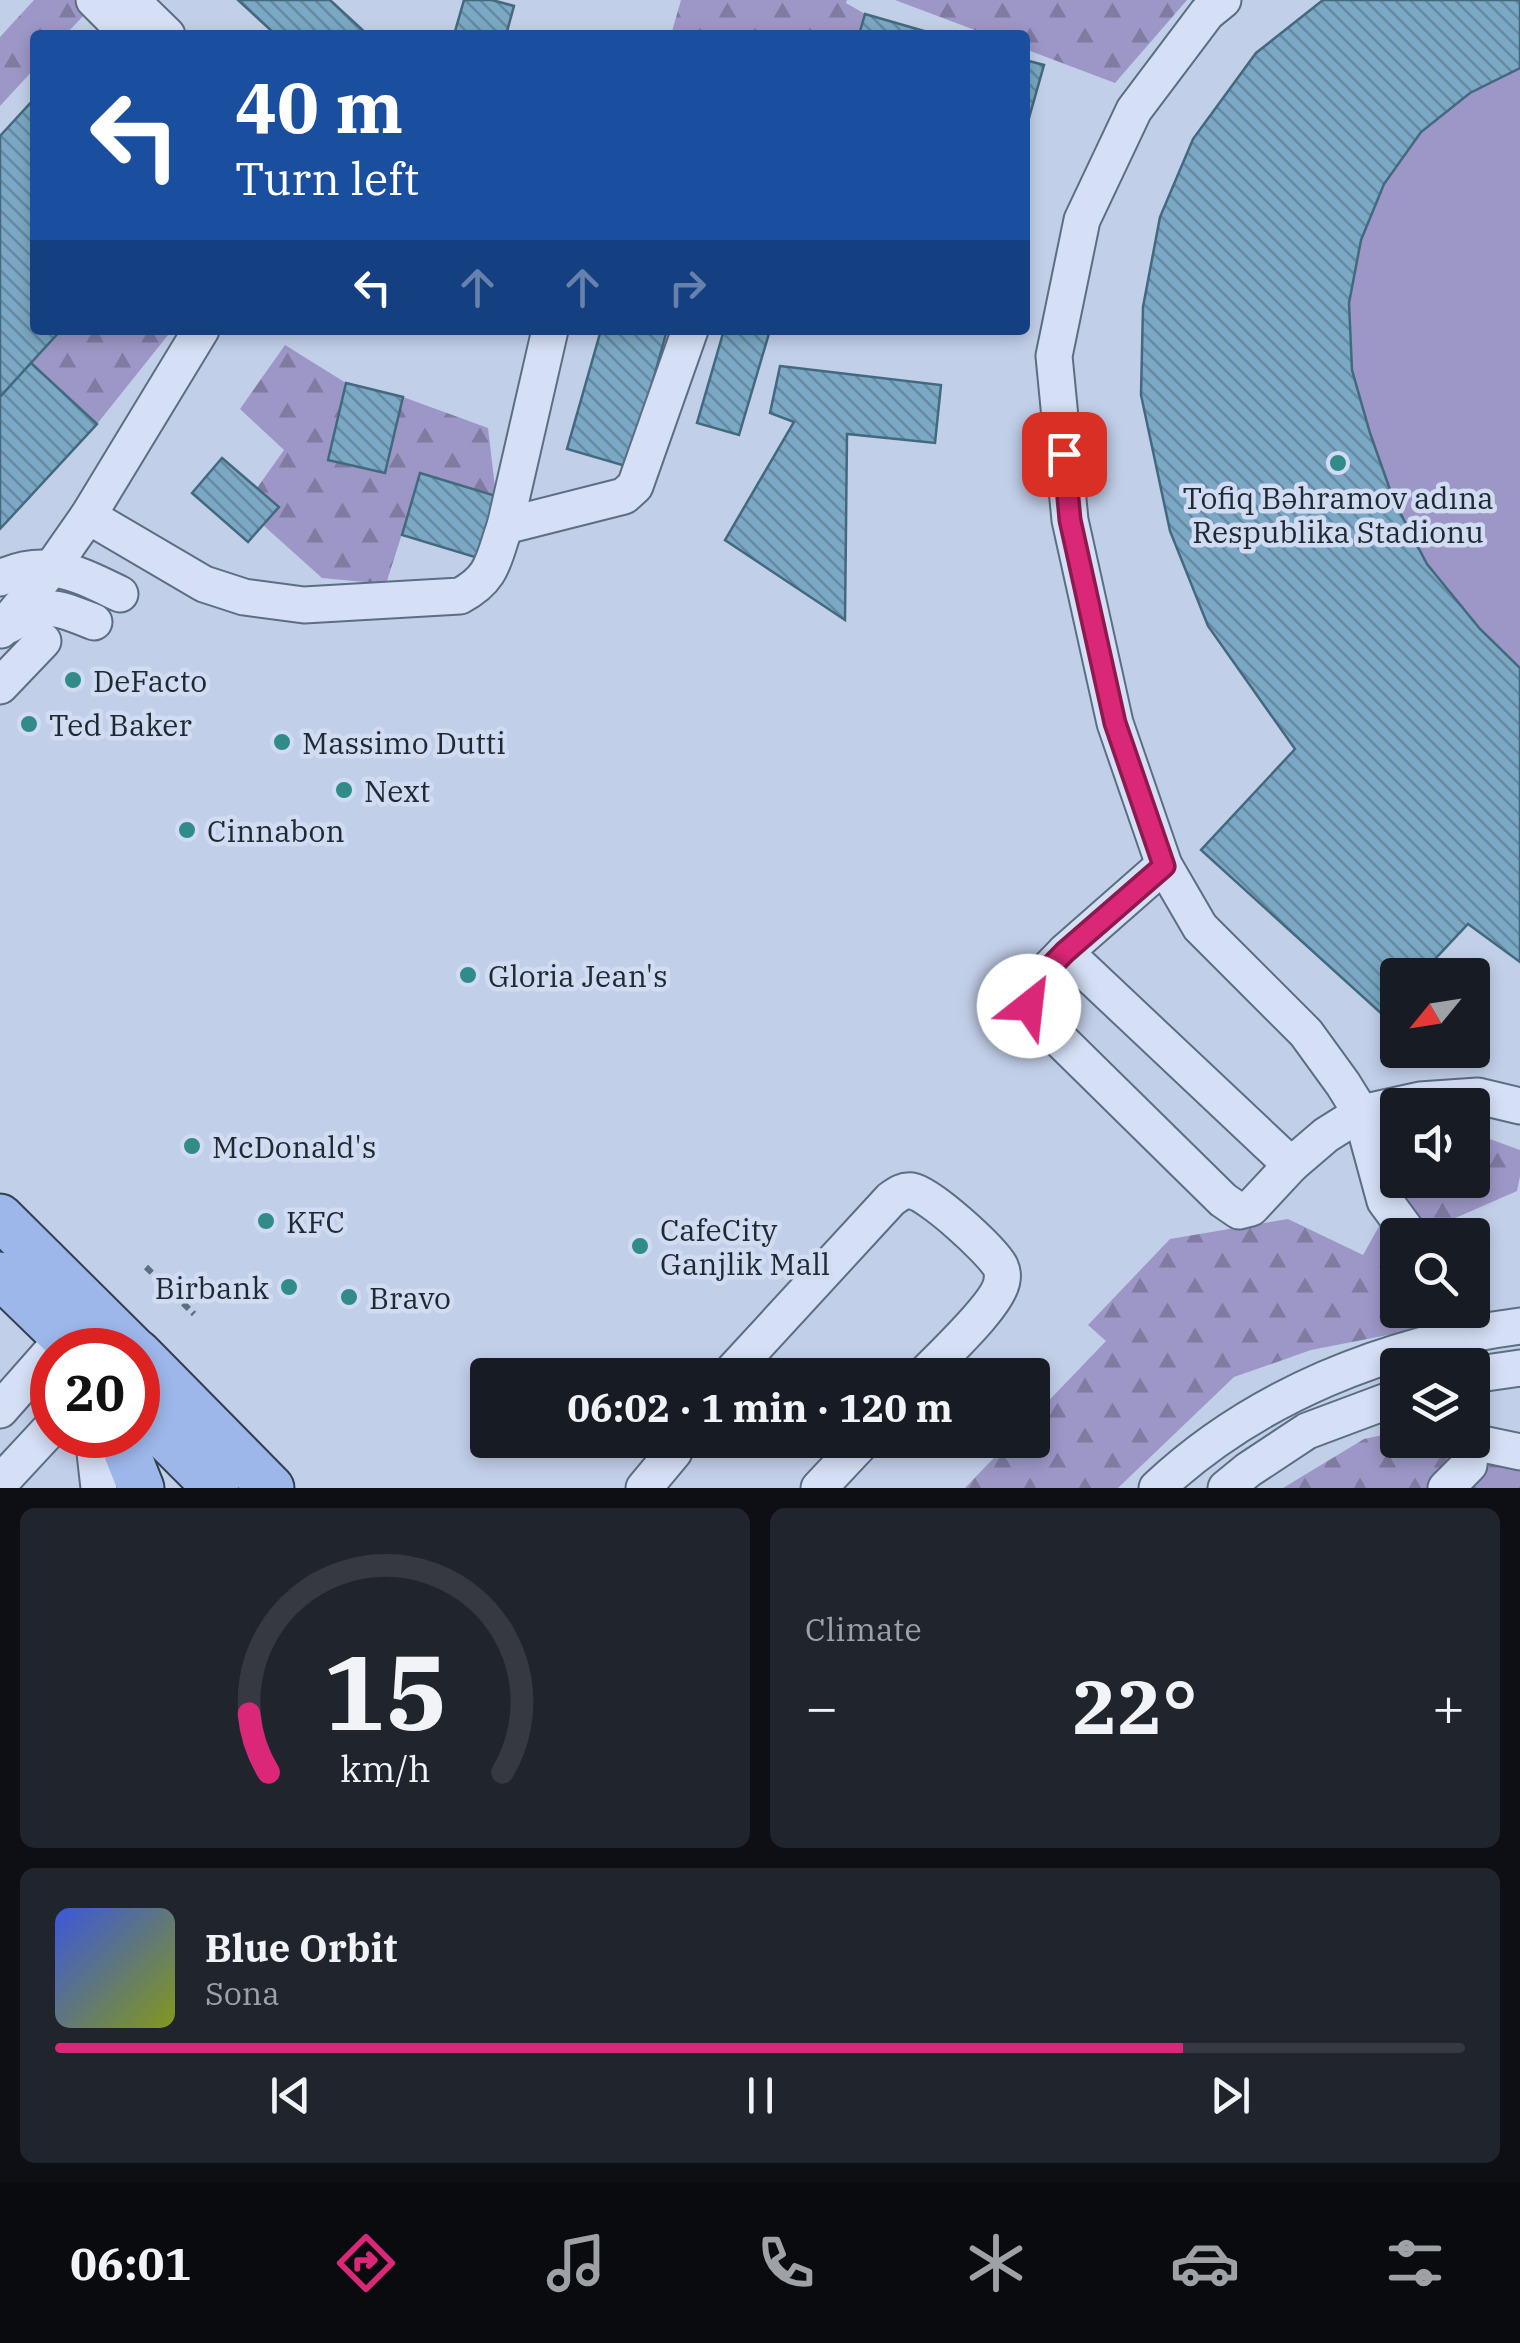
<!DOCTYPE html>
<html lang="en">
<head>
<meta charset="utf-8">
<style>
  :root { --surface:#171b24; --page:#20242c; --text:#f1f3f6; --muted:#9ea1a6; --line:#363941; --accent:#db2777 }
  body { margin:0; font-family:"IBM Plex Serif",serif; background:var(--page); color:var(--text); height:100vh; display:flex; flex-direction:column; font-size:38px; white-space:nowrap }
  * { box-sizing:border-box; margin:0 }
  p { font-size:32px; color:var(--muted) }
  .icon { flex:none; width:55px; height:55px; fill:none; stroke:currentColor; stroke-width:2; stroke-linecap:round; stroke-linejoin:round }
  .map { position:relative; height:1488px; overflow:hidden }
  .details { display:flex; flex-direction:column; gap:20px; padding:20px; background:#0d0f14; flex:1 }
  .details>* { flex:none }
  .hud { position:absolute; left:30px; top:30px; width:1000px; height:305px; border-radius:10px; box-shadow:0 5px 15px #0003; background:#1a4fa0; color:#fff; overflow:hidden }
  .needle { width:65px; rotate:240deg }
  .buttons { position:absolute; left:1380px; top:958px; display:grid; gap:20px }
  .buttons a { display:grid; place-items:center; width:110px; height:110px; border-radius:10px; background:var(--surface); box-shadow:0 5px 15px #0003; font-size:50px }
  .speed { position:absolute; left:30px; top:1328px; display:flex; gap:20px; font-size:50px; font-weight:700; text-align:center }
  .speed>* { display:grid; place-content:center; width:130px; height:130px; border-radius:50%; background:var(--surface); box-shadow:0 5px 15px #0003; line-height:1 }
  .speed .limit { border:15px solid #d22; background:#fff; color:#111 }
  .pin { position:absolute; display:grid; place-items:center; width:85px; height:85px; color:#fff; margin:-42px; border-radius:20px; box-shadow:0 5px 15px #0006 }
  .me { position:absolute; width:110px; margin:-55px; rotate:29deg; stroke-linejoin:round; filter:drop-shadow(0 0 8px #0008) }
  .turn { display:flex; align-items:center; gap:35px; height:210px; padding:0 40px; font-size:45px }
  .turn .icon { width:130px; height:130px; stroke-width:2.5 }
  .turn b { display:block; font-size:70px; line-height:85px }
  .lanes { display:flex; align-items:center; height:95px; padding:0 40px; background:#0003; justify-content:center; gap:50px; direction:ltr }
  .lanes .off { opacity:.35 }
  .big { font-size:75px; font-weight:800; line-height:1.1 }
  .details .card { flex:1; display:flex; flex-direction:column; justify-content:center; gap:15px; min-width:0; padding:0 35px; border-radius:15px; background:var(--page) }
  .details .dial { align-items:center; gap:0 }
  .dial svg { height:260px; overflow:visible; fill:none; stroke:var(--line); stroke-width:7; stroke-linecap:round; text-anchor:middle }
  .dial text { fill:var(--text); stroke:none }
  .song { display:flex; align-items:center; gap:30px }
  .cover { width:120px; height:120px; border-radius:15px; background:linear-gradient(135deg,hsl(230 70% 55%),hsl(70 70% 35%)) }
  .played { height:10px; border-radius:5px; background:linear-gradient(90deg,var(--accent) 80%,var(--line) 80%) }
  .keys { display:flex; justify-content:space-around; direction:ltr }
  .heat { display:flex; justify-content:space-between; align-items:center; font-size:55px; direction:ltr }
  .details .tiles { flex:1; display:grid; gap:20px; grid-template-columns:1fr 1fr }
  .card:last-child { grid-column:span 2 }
  .trip { position:absolute; left:470px; top:1358px; width:580px; height:100px; border-radius:10px; background:var(--surface); box-shadow:0 5px 15px #0003; font-weight:800; line-height:100px; text-align:center }
  .dock { display:flex; height:160px; justify-content:space-around; align-items:center; background:#090b0e; color:var(--muted) }
  .dock .icon { width:70px; height:70px }
  .dock .selected { color:var(--accent) }
  .dock b { font-size:45px; color:var(--text) }
  .map>svg:first-child { display:block }
  .forest { fill:url(#forest-firs) }
  .pitch { fill:#9c97c6 }
  .building { fill:url(#building-back-hatch); stroke:#43697e; stroke-width:2.5 }
  .lines { fill:none; stroke-linecap:round; stroke-linejoin:round }
  .minor-casing { stroke:#5b6e82; stroke-width:39 }
  .major-casing { stroke:#2f4150; stroke-width:49 }
  .path { stroke:#5b6e82; stroke-width:6; stroke-dasharray:8 5; stroke-linecap:butt }
  .minor { stroke:#d5dff5; stroke-width:35 }
  .major { stroke:#9db7ea; stroke-width:45 }
  .route-casing { stroke:#8e194d; stroke-width:25 }
  .route { stroke:#db2777; stroke-width:18 }
  .poi-dot { fill:#318b88; stroke:#d1dbf2; stroke-width:4 }
  .labels { text-anchor:middle; dominant-baseline:central; stroke-width:9; stroke-linejoin:round; paint-order:stroke }
  .poi-label { font-size:30px; fill:#1e2933; stroke:#d1dbf2; text-anchor:start }
</style>
</head>
<body>
<div class="map">
<svg width="1520" height="1488" viewBox="0 0 1520 1488">
  <defs>
    <pattern id="forest-firs" width="22" height="20" patternUnits="userSpaceOnUse" patternTransform="scale(2.5)"><rect width="22" height="20" fill="#9c97c6"/><path d="M5 1l3.5 6h-7zM16 11l3.5 6h-7z" fill="#7f7ba1"/></pattern>
    <pattern id="building-back-hatch" width="6" height="6" patternUnits="userSpaceOnUse" patternTransform="scale(2.5)"><rect width="6" height="6" fill="#7ba8c4"/><path d="M-1 5l2 2M0 0l6 6M5-1l2 2" fill="none" stroke="#6489a0"/></pattern>
  </defs>
  <rect width="100%" height="100%" fill="#c2cfe9"/>
  <!-- forest -->
  <g class="forest">
    <polygon points="34,0 76,0 88,11 65,35 35,35 35,68 0,106 0,37"/>
    <polygon points="681,0 847,0 846,3 865,14 859,35 671,35"/>
    <polygon points="895,0 1187,0 1115,83 1025,49 1025,35 988,35"/>
    <polygon points="61,330 172,330 97,424 31,363"/>
    <polygon points="285,345 346,383 329,460 385,473 403,397 488,428 496,496 421,474 386,584 322,578 263,525 278,507 257,488 284,450 240,409"/>
    <polygon points="1473,1133 1520,1150 1520,1176 1517,1191 1453,1219 1451,1235 1398,1235 1398,1310 1441,1310 1439,1325 1311,1350 1234,1377 1118,1488 965,1488 1011,1440 1032,1440 1033,1417 1106,1341 1088,1325 1170,1239 1288,1219 1363,1255 1405,1180 1472,1180"/>
    <polygon points="1473,1414 1475,1414 1507,1461 1520,1466 1520,1488 1283,1488 1364,1439 1397,1432 1398,1440 1472,1440"/>
  </g>
  <!-- pitch -->
  <polygon class="pitch" points="1323,0 1520,0 1520,962 1467,924 1398,975 1397,999 1383,1015 1201,850 1295,749 1170,531 1141,395 1143,307 1160,217 1193,139 1256,53"/>
  <!-- building -->
  <g class="building">
    <polygon points="238,0 330,0 368,35 276,35"/>
    <polygon points="464,0 492,0 514,6 506,35 454,35"/>
    <polygon points="1323,0 1520,0 1520,68 1470,93 1421,132 1384,184 1361,240 1349,303 1352,370 1370,433 1394,501 1427,564 1480,629 1520,668 1520,962 1468,924 1420,975 1398,975 1398,999 1383,1015 1201,850 1295,749 1208,626 1170,531 1141,395 1143,307 1160,217 1193,139 1256,53"/>
    <polygon points="865,14 938,35 859,35"/>
    <polygon points="1025,60 1044,65 1027,125 1025,124"/>
    <polygon points="35,98 35,330 61,330 0,397 0,136"/>
    <polygon points="601,330 667,330 629,467 567,449"/>
    <polygon points="724,330 770,330 739,435 697,423"/>
    <polygon points="31,363 97,424 0,529 0,397"/>
    <polygon points="780,366 941,385 935,443 847,434 845,620 725,540 794,422 770,413"/>
    <polygon points="346,383 403,397 385,473 328,460"/>
    <polygon points="222,458 279,507 248,542 192,493"/>
    <polygon points="420,473 496,496 478,558 402,535"/>
  </g>
  <g class="lines">
    <defs>
      <g id="minor">
        <polyline points="94,0 129,35"/>
        <polyline points="131,0 167,35"/>
        <polyline points="1223,0 1207,13 1134,110 1082,220 1054,356 1070,520 1115,723 1164,865 1200,927 1306,1033 1343,1084 1361,1113 1385,1201 1410,1235"/>
        <path d="M88 516 204 584 244 597 304 605 460 596C494 578 493 559 505 526L624 496 635 486 690 330"/>
        <polyline points="505,526 550,330"/>
        <path d="M0 578C47 556 78 574 120 594"/>
        <path d="M9 625C47 602 54 606 94 622"/>
        <polyline points="1,630 51,569 88,516 201,330"/>
        <polyline points="0,686 43,641"/>
        <polyline points="1164,865 1065,952 1291,1165 1326,1135 1361,1113 1420,1100 1478,1096 1520,1106"/>
        <polyline points="1065,952 1028,990 1029,1006 1035,1015 1223,1200 1239,1211 1251,1208 1291,1165"/>
        <path d="M729 1375 891 1199C898 1194 903 1190 912 1191 930 1194 990 1249 1000 1266 1002 1270 1003 1275 1002 1280 1000 1303 942 1356 924 1375"/>
        <polyline points="1472,1375 1520,1368"/>
        <polyline points="0,1410 52,1351"/>
        <polyline points="93,1435 99,1488"/>
        <polyline points="1473,1442 1520,1452"/>
        <polyline points="0,1483 52,1427"/>
        <polyline points="644,1488 674,1452 678,1440"/>
        <polyline points="819,1488 864,1440"/>
        <path d="M1157 1488C1255 1396 1388 1343 1520 1326"/>
        <polyline points="1226,1488 1248,1470 1307,1431 1398,1397"/>
        <polyline points="1446,1488 1469,1465 1472,1440"/>
      </g>
      <g id="major">
        <polyline points="0,1217 134,1350"/>
        <polyline points="0,1275 77,1350"/>
        <polyline points="138,1353 271,1488"/>
        <polyline points="138,1410 216,1488"/>
        <polyline points="120,1435 141,1488"/>
      </g>
    </defs>
    <!-- minor casing -->
    <use href="#minor" class="minor-casing"/>
    <!-- major casing -->
    <use href="#major" class="major-casing"/>
    <!-- path -->
    <polyline class="path" points="146,1267 194,1314"/>
    <!-- minor -->
    <use href="#minor" class="minor"/>
    <!-- major -->
    <use href="#major" class="major"/>
  </g>
  <g class="lines">
    <defs>
      <polyline id="route" points="1029,1006 1028,990 1065,952 1164,866 1115,723 1070,520 1064,454"/>
    </defs>
    <!-- route casing -->
    <use href="#route" class="route-casing"/>
    <!-- route -->
    <use href="#route" class="route"/>
  </g>
  <!-- markers -->
  <g class="poi-dot">
    <circle cx="1338" cy="463" r="10"/>
    <circle cx="73" cy="680" r="10"/>
    <circle cx="29" cy="724" r="10"/>
    <circle cx="282" cy="742" r="10"/>
    <circle cx="344" cy="790" r="10"/>
    <circle cx="187" cy="830" r="10"/>
    <circle cx="468" cy="975" r="10"/>
    <circle cx="192" cy="1146" r="10"/>
    <circle cx="266" cy="1221" r="10"/>
    <circle cx="640" cy="1246" r="10"/>
    <circle cx="289" cy="1287" r="10"/>
    <circle cx="349" cy="1297" r="10"/>
  </g>
  <g class="labels">
    <!-- poi labels -->
    <g class="poi-label">
      <text x="1338" y="497" text-anchor="middle">Tofiq Bəhramov adına<tspan x="1338" dy="34">Respublika Stadionu</tspan></text>
      <text x="93" y="680">DeFacto</text>
      <text x="49" y="724">Ted Baker</text>
      <text x="302" y="742">Massimo Dutti</text>
      <text x="364" y="790">Next</text>
      <text x="207" y="830">Cinnabon</text>
      <text x="488" y="975">Gloria Jean's</text>
      <text x="212" y="1146">McDonald's</text>
      <text x="286" y="1221">KFC</text>
      <text x="660" y="1229">CafeCity<tspan x="660" dy="34">Ganjlik Mall</tspan></text>
      <text x="269" y="1287" text-anchor="end">Birbank</text>
      <text x="369" y="1297">Bravo</text>
    </g>
  </g>
</svg>
<div class="buttons">
<a><svg class="needle" viewBox="-14 -14 28 28"><path d="M0-13l5 13h-10z" fill="#e53935"/><path d="M0 13l5-13h-10z" fill="#9ea1a6"/></svg></a>
<a><svg class="icon" aria-label="sound" viewBox="0 0 24 24"><path d="M4 9h4l5-4v14l-5-4H4zM17 9q2 3 0 6"/></svg></a>
<a><svg class="icon" aria-label="search" viewBox="0 0 24 24"><circle cx="10" cy="10" r="6"/><path d="M15 15l6 6"/></svg></a>
<a><svg class="icon" aria-label="layers" viewBox="0 0 24 24"><path d="M12 4l9 5-9 5-9-5zM3 14l9 5 9-5"/></svg></a>
</div>
<div class="speed"><div class="limit">20</div></div>
<div class="pin" style="left:1064px;top:454px;background:#d93025"><svg class="icon" aria-label="arrive" viewBox="0 0 24 24"><path d="M6 21V4h12l-3 4 3 4H6"/></svg></div>
<svg class="me" style="left:1029px;top:1006px" viewBox="-20 -20 40 40"><circle r="19" fill="#fff"/><path d="M0-13L10 11 0 6-10 11z" fill="#db2777"/></svg>
<div class="trip">06:02 · 1 min · 120 m</div>
<div class="hud">
<div class="turn"><svg class="icon" aria-label="left" viewBox="0 0 24 24"><path d="M17 20v-9H6M10 6l-5 5 5 5"/></svg><div><b>40 m</b>Turn left</div></div>
<div class="lanes"><svg class="icon" aria-label="left" viewBox="0 0 24 24"><path d="M17 20v-9H6M10 6l-5 5 5 5"/></svg><svg class="icon off" aria-label="ahead" viewBox="0 0 24 24"><path d="M12 20V5M6 11l6-6 6 6"/></svg><svg class="icon off" aria-label="ahead" viewBox="0 0 24 24"><path d="M12 20V5M6 11l6-6 6 6"/></svg><svg class="icon off" aria-label="right" viewBox="0 0 24 24"><path d="M7 20v-9h11M14 6l5 5-5 5"/></svg></div>
</div>
</div>
<section class="details">
<div class="tiles">
<div class="card dial"><svg viewBox="0 0 100 80">
<path d="M14 69A42 42 0 1 1 86 69"/>
<path d="M14 69A42 42 0 0 1 8 51" stroke="#db2777"/>
<text x="50" y="56" font-size="32" font-weight="700">15</text>
<text x="50" y="72" font-size="11">km/h</text>
</svg></div>
<div class="card"><p>Climate</p>
<div class="heat"><a>−</a><b class="big">22°</b><a>+</a></div>
</div>
<div class="card">
<div class="song"><i class="cover"></i><div><b>Blue Orbit</b><p>Sona</p></div></div>
<div class="played"></div>
<div class="keys"><svg class="icon" aria-label="previous" viewBox="0 0 24 24"><path d="M18 5L8 12l10 7zM5 5v14"/></svg><svg class="icon" aria-label="pause" viewBox="0 0 24 24"><path d="M8 5v14M16 5v14"/></svg><svg class="icon" aria-label="next" viewBox="0 0 24 24"><path d="M6 5l10 7-10 7zM19 5v14"/></svg></div>
</div>
</div>
</section>
<nav class="dock">
<b>06:01</b>
<svg class="icon selected" aria-label="directions" viewBox="0 0 24 24"><path d="M12 3l9 9-9 9-9-9zM9 14v-3h6M13 9l2 2-2 2"/></svg>
<svg class="icon" aria-label="music" viewBox="0 0 24 24"><path d="M9 18V5l10-2v13"/><circle cx="6" cy="18" r="3"/><circle cx="16" cy="16" r="3"/></svg>
<svg class="icon" aria-label="phone" viewBox="0 0 24 24"><path d="M5 4h4l2 5-3 2q2 4 5 5l2-3 5 2v4C11 20 4 13 5 4z"/></svg>
<svg class="icon" aria-label="climate" viewBox="0 0 24 24"><path d="M12 3v18M4 7l16 10M4 17L20 7"/></svg>
<svg class="icon" aria-label="car" viewBox="0 0 24 24"><path d="M5 17H2v-5l4-1 3-4h7l3 4 3 1v5h-3M9 17h6M6 11h13"/><circle cx="7" cy="17" r="2"/><circle cx="17" cy="17" r="2"/></svg>
<svg class="icon" aria-label="filters" viewBox="0 0 24 24"><path d="M4 7h16M4 17h16"/><circle cx="9" cy="7" r="2"/><circle cx="15" cy="17" r="2"/></svg>
</nav>
</body>
</html>
